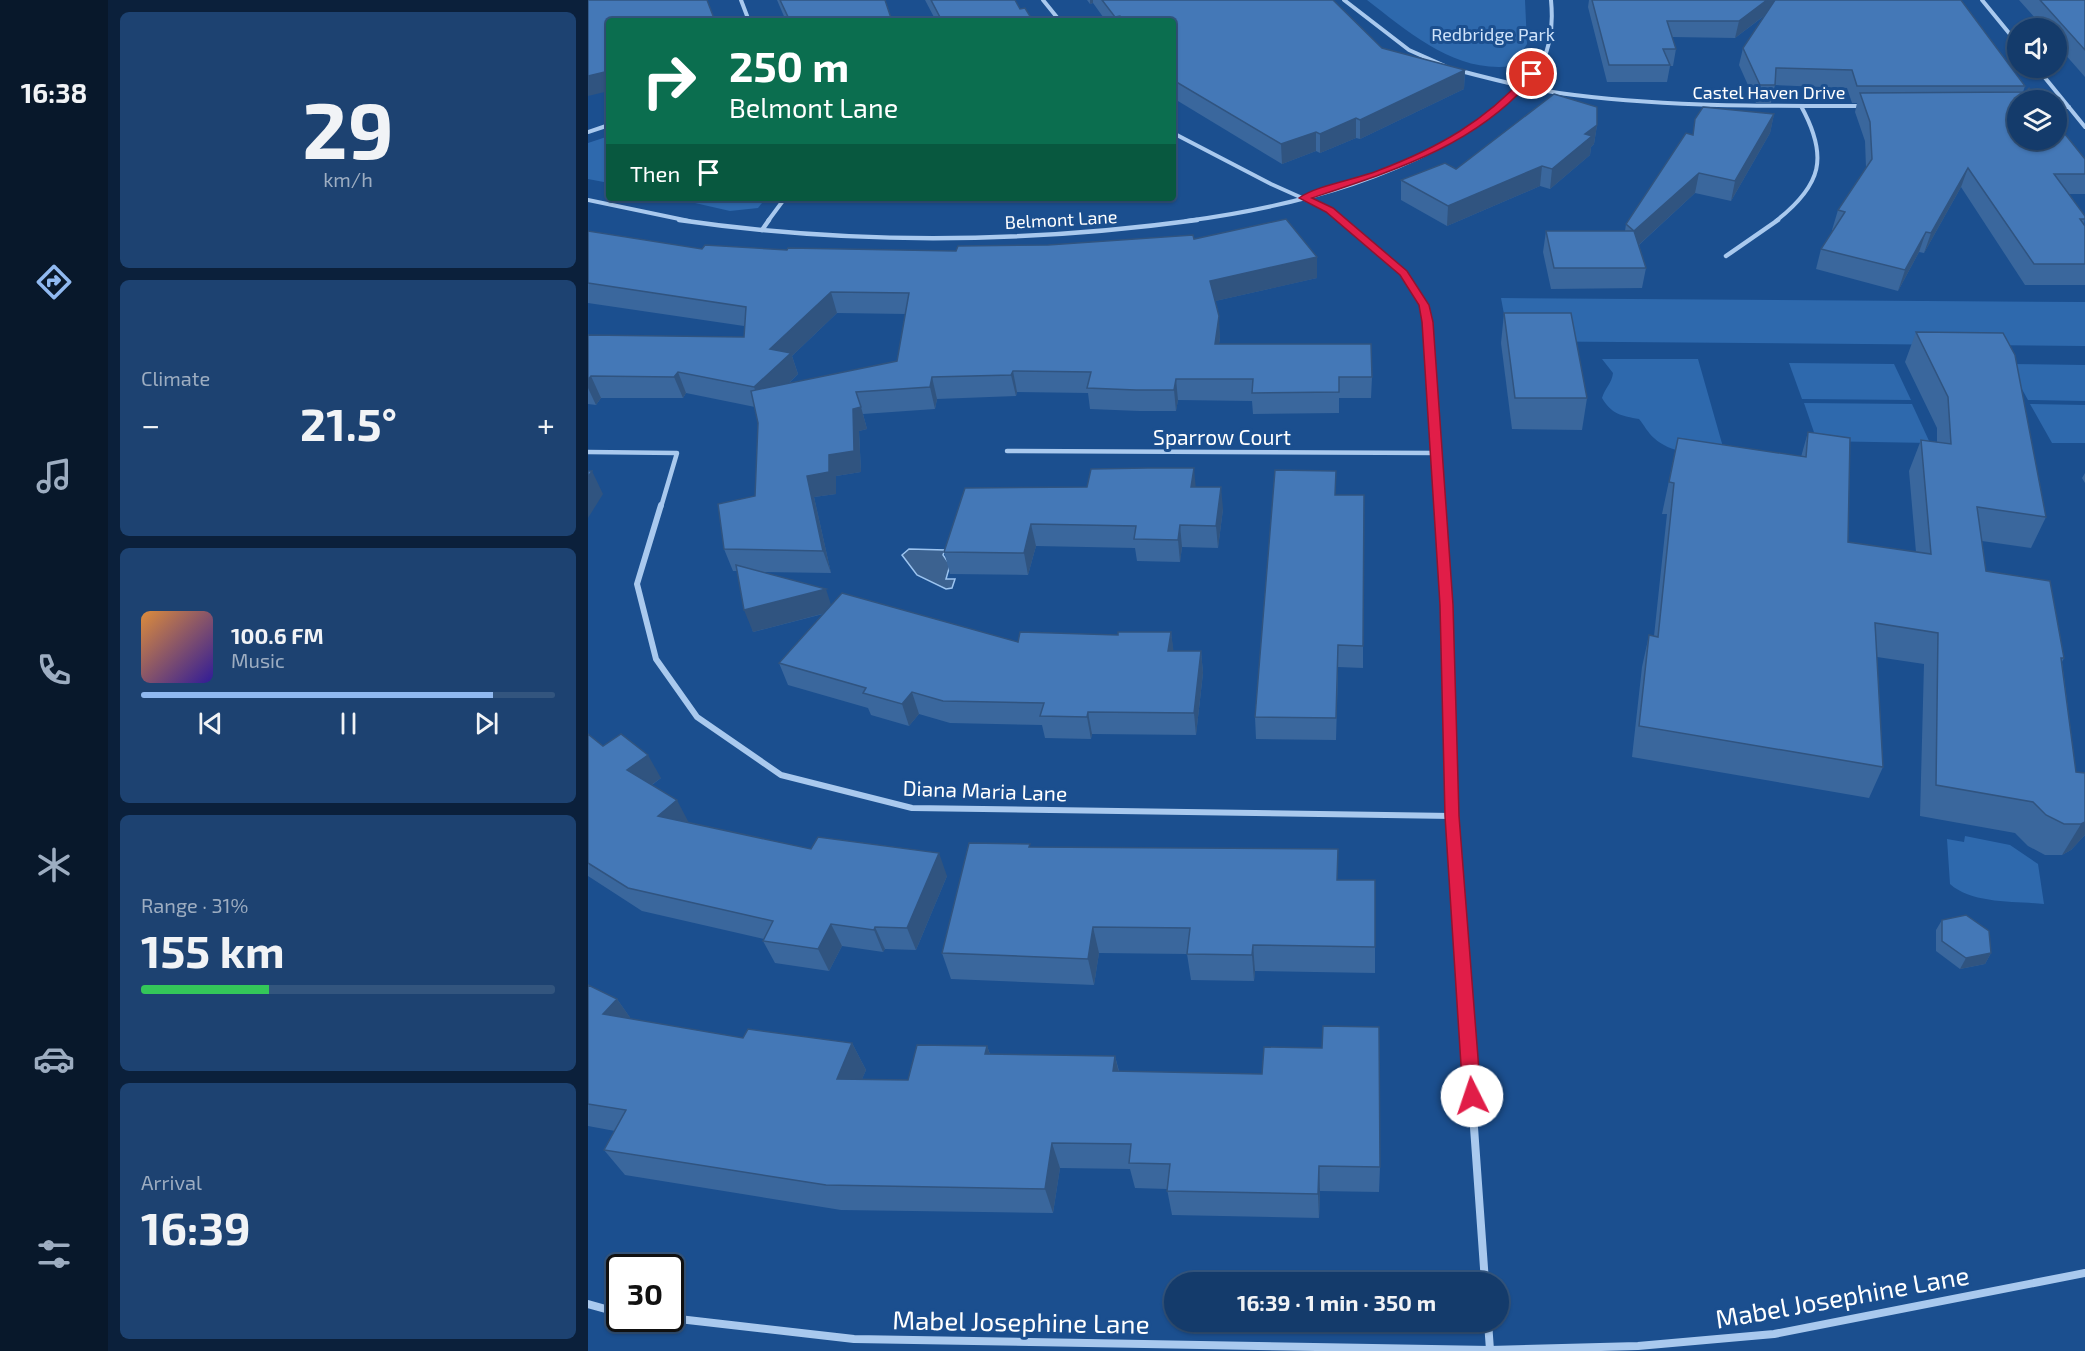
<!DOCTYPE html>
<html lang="en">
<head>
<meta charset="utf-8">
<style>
  :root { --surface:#143b6b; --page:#1d4271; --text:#f1f3f6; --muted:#9dadc1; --line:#33557e; --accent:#90b9f0 }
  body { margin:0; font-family:"Exo 2",sans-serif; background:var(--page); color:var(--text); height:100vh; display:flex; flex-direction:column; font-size:22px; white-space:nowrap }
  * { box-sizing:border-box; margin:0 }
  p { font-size:20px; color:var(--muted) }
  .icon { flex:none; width:33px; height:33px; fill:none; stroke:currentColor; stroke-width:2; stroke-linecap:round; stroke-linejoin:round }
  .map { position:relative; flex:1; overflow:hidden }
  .drawer { display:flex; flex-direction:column; gap:12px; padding:12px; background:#0b203b; width:480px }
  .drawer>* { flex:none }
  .top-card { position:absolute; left:18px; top:18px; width:570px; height:183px; border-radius:6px; box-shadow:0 2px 4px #0004,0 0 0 2px var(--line); background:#0b6e4f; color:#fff; overflow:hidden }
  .tools { position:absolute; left:1419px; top:18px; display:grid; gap:12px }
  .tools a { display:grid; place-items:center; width:60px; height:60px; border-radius:50%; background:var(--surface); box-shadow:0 2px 4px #0004,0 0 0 2px var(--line); font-size:30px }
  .speed { position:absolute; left:18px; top:1254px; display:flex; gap:12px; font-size:30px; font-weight:700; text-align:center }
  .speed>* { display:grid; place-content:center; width:78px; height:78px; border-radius:50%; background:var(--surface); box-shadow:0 2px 4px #0004,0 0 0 2px var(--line); line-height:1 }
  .speed .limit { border:3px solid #111; border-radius:9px; background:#fff; color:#111 }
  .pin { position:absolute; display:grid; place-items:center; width:51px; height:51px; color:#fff; margin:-26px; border:3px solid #fff; border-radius:50%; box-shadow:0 2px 6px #0007 }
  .me { position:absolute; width:66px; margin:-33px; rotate:356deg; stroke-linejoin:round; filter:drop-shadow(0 0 4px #0008) }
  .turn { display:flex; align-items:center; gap:21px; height:126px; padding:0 24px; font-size:27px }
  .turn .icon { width:78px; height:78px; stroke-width:2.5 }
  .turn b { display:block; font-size:42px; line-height:51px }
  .then { display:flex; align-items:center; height:57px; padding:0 24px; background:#0003; gap:12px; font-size:22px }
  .big { font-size:45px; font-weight:700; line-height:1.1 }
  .drawer .tile { flex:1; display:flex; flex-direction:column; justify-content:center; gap:9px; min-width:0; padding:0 21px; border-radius:9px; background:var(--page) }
  .drawer .dial { align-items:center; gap:0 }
  .dial b { font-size:78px; line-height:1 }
  .song { display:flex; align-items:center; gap:18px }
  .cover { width:72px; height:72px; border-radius:9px; background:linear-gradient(135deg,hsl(30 70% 55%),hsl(250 70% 35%)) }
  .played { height:6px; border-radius:3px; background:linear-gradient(90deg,var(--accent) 85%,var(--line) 85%) }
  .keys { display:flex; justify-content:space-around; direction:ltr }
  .heat { display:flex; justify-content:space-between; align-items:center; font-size:33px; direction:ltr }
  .charge { height:9px; border-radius:4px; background:linear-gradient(90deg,#34c759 31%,var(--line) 0) }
  .trip { position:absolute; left:576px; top:1272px; width:345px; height:60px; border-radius:30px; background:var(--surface); box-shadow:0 2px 4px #0004,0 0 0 2px var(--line); font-weight:700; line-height:60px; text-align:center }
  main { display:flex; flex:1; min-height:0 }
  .tabs { display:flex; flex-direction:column; width:108px; justify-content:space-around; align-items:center; background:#08182b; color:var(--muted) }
  .tabs .icon { width:42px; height:42px }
  .tabs .current { color:var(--accent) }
  .tabs b { font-size:27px; color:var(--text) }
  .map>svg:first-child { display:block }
  .green { fill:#2e69ad }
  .water { fill:#3c6290; stroke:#9cc4f0; stroke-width:1.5 }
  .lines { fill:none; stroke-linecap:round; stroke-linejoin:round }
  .minor-far3 { stroke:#a9c9ee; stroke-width:4 }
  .minor-far2 { stroke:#a9c9ee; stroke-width:4.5 }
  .minor-far1 { stroke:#a9c9ee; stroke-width:6 }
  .minor { stroke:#a9c9ee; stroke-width:8 }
  .wall { fill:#3a679d; fill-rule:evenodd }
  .shaded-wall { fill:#305480 }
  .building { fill:#4478b7; stroke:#305480; stroke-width:1.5 }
  .route { fill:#e11d48; stroke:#92132f; stroke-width:1.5 }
  .labels { text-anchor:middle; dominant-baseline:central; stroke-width:6; stroke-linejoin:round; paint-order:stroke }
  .far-park-label { font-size:18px; fill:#cfe3fa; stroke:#1b4f8f }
  .far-street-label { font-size:18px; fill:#fff; stroke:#1b4f8f }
  .street-label { font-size:21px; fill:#fff; stroke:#1b4f8f }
  .near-street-label { font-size:26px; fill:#fff; stroke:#1b4f8f }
</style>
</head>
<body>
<main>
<nav class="tabs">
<b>16:38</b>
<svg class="icon current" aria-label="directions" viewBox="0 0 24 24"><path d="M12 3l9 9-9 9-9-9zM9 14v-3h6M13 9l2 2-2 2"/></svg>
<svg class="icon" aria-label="music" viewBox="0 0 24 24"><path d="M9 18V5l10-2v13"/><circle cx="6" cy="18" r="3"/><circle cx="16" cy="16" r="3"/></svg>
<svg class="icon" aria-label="phone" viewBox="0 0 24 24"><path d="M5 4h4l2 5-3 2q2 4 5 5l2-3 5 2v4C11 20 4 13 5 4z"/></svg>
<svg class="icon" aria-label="climate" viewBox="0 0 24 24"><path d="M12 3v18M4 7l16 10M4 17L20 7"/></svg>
<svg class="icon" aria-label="car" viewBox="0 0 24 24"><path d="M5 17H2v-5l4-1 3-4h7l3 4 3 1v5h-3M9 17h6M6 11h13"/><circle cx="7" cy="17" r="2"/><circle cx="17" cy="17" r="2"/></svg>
<svg class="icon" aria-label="filters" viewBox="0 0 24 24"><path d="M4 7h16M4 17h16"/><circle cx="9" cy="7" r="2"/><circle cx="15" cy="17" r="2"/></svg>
</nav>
<section class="drawer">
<div class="tile dial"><b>29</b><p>km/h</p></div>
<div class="tile"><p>Climate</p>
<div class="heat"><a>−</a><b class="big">21.5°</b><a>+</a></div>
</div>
<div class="tile">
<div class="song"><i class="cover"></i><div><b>100.6 FM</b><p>Music</p></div></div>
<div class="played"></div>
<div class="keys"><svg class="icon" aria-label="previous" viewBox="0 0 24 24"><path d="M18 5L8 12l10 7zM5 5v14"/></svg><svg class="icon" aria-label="pause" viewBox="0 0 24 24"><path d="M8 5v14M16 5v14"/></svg><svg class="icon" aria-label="next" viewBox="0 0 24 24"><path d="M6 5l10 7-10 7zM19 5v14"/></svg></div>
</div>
<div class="tile"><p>Range · 31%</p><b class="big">155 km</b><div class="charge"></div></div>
<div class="tile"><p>Arrival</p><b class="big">16:39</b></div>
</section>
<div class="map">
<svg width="1497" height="1351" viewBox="0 0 1497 1351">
  <rect width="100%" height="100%" fill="#1b4f8f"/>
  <!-- green -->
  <g class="green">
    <path d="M779 0H937L939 44 925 66C868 74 822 33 779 0Z"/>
    <polygon points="21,136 21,183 0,179 0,143"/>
    <polygon points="85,198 178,198 170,208 142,211"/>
    <polygon points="913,298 1497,302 1497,346 921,341"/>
    <path d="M1014 359H1110L1137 454C1114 454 1084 455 1066 438 1060 433 1056 425 1051 419 1034 416 1023 414 1014 398 1017 388 1024 383 1025 373Z"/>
    <polygon points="1201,363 1306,364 1323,400 1214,399"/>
    <polygon points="1420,364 1497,365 1497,401 1440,400"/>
    <polygon points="1216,403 1324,404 1342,443 1229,441"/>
    <polygon points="1442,404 1497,405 1497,443 1464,443"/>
    <path d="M1377 836 1422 845 1450 864 1456 904C1427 901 1384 904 1362 884L1359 839 1376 842Z"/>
  </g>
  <!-- water -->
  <polygon class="water" points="321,549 357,550 355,555 362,565 358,579 367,579 364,588 358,589 329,575 314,555"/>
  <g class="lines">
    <!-- minor-far3 -->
    <g class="minor-far3">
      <polyline points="153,0 161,21"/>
      <polyline points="455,0 472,21"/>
      <polyline points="756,0 821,50 857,66"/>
      <polyline points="1394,0 1430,44"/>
      <polyline points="1449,68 1497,127"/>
      <path d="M869 70C903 79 937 88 971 93 1072 107 1174 106 1276 106"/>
      <polyline points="1468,107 1481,107"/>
      <polyline points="0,132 21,125"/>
      <polyline points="585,133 683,184 741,210 755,221"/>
      <polyline points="0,200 101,221"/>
      <polyline points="180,221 197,198"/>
      <path d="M598 221C705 207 830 175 915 105 929 93 945 79 954 62 964 43 965 21 963 0"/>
      <path d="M1188 221C1234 185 1241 157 1213 106"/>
    </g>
    <!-- minor-far2 -->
    <g class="minor-far2">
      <path d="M91 220C262 245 439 243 609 220"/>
      <polyline points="753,220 815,273 836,305 842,343 853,507"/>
      <polyline points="174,230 181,220"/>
      <polyline points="1138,256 1190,220"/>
      <polyline points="419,451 848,453"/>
      <polyline points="0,452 89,453 73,507"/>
    </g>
    <!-- minor-far1 -->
    <g class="minor-far1">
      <polyline points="73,505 49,584 68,659 109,717 193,775 324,808 864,816"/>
      <path d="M853 505C861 629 859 752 868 875"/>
    </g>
    <!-- minor -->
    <g class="minor">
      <polyline points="868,874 897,1282"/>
      <polyline points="0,1304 32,1313"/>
      <polyline points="82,1318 266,1339 902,1350 1050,1346 1186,1334 1497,1273"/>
      <polyline points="900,1322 902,1350"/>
    </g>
  </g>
  <!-- wall -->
  <g class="wall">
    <polygon points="189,0 297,0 304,21 198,21"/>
    <polygon points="337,0 427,0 432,9 445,21 348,21"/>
    <polygon points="499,0 745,0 794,48 877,70 876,89 772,139 768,138 732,153 728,151 694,164 585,98 585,21 518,21 505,3 502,4"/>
    <polygon points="1001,0 1373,0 1437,86 1435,92 1497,159 1497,194 1481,194 1497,216 1496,225 1497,226 1497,285 1437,285 1373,187 1336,253 1331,252 1310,291 1228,269 1233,249 1245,230 1244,230 1250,210 1278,168 1277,141 1267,112 1269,103 1264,103 1259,88 1187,85 1183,103 1168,103 1151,65 1155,48 1176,16 1147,38 1084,37 1088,49 1085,66 1082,66 1079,82 1019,82 1000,7"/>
    <polygon points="1431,0 1497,0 1497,77 1468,44 1468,28 1456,28"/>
    <polygon points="1186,114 1182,133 1143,201 1107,193 1051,245 1058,268 1054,288 963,289 955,252 958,231 1037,231 1038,224 1104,135"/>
    <polygon points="1009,125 1006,144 1003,147 1002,155 962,189 952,186 859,226 813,200 813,180 868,169"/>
    <polygon points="340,198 478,198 476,201 389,203 341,203"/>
    <path d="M0 231 114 249 199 250 368 251 460 245 606 239 729 257V278L627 301 632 337 631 344 784 377 783 398H751V413L665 414 664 401 590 400 588 411H551L502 409 500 393 429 392 428 396 349 399 347 409 275 414 279 429 271 431 273 472 248 476V494L226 497 243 573 174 572 243 605 430 642 583 632 585 651H613L615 673 608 735 504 734 503 739 457 738 454 725 362 723 331 714 321 726 283 715 280 708 200 685 191 663 235 614 165 632 149 571H145L136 549 167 496 170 423 167 407 98 393 95 398H13L8 405 0 404V335L156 337V326L0 303ZM249 313 318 314 309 361 200 384 210 374 204 356Z"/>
    <polygon points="916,313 999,398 994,430 924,429 913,343"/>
    <polygon points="1328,332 1458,517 1443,548 1394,541 1398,571 1476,658 1474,662 1488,772 1497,773 1497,835 1483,850 1474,855 1457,855 1440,846 1427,833 1332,816 1336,664 1289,657 1295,767 1281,798 1044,757 1054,667 1061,635 1066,636 1079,514 1074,514 1090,438 1213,457 1220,432 1260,542 1328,552 1321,471 1333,440 1349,442 1349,428 1317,362"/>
    <polygon points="1497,473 1497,483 1494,478"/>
    <polygon points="499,487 607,487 635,509 630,548 594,547 592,562 549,561 547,548 448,546 440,575 362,574 356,552"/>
    <polygon points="748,495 775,646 775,668 750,667 748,740 668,739 667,717"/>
    <polygon points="0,734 15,746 73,778 64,785 101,823 223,849 359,876 328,950 297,949 295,952 254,946 241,971 187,963 175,941 176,939 54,911 0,876"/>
    <polygon points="443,847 750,880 787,947 787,973 667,971 666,981 603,980 599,954 511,953 506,985 363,979 354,953"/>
    <polygon points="1354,920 1403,953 1397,964 1372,969 1348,951 1348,930"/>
    <polygon points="0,985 29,999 43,1019 155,1038 264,1043 278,1070 274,1079 320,1080 399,1046 402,1054 527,1056 531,1071 792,1167 791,1192 732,1191 731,1218 584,1215 579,1189 547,1188 542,1169 472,1168 465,1213 253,1210 37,1175 16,1150 27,1131 0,1126"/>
  </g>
  <!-- shaded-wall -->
  <g class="shaded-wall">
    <polygon points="502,0 505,0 505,3 502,4"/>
    <polygon points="1179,0 1191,0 1190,5 1147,38 1151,21"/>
    <polygon points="532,16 533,21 527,21 527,17"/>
    <polygon points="877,70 876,89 772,139 772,120"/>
    <polygon points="21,71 21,91 0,96 0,76"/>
    <polygon points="1186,114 1182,133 1143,201 1147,181"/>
    <polygon points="768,118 768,138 732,153 732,134"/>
    <polygon points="1009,125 1006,144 1003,147 1002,155 962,189 964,169 997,134"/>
    <polygon points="728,132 728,151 694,164 693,144"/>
    <polygon points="954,166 952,186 859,226 860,206"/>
    <polygon points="1380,168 1373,187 1336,253 1343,233"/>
    <polygon points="1111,173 1107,193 1043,252 1046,231"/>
    <polygon points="1338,232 1331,252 1310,291 1317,270"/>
    <polygon points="729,257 729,278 623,302 622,281"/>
    <polygon points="243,292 249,313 204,356 210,374 174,409 166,387 182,349"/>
    <polygon points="631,316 632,337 628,365 627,344"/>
    <polygon points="425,371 429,392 428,396 423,375"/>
    <polygon points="90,372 98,393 95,398 86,377"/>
    <polygon points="3,376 13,398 8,405 0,388 0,380"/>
    <polygon points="344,377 349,399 347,409 342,387"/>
    <polygon points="588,379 590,400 588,411 586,390"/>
    <polygon points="273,407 279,429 271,431 273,472 248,476 248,494 226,497 243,573 235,551 219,476 241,455 265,409"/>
    <polygon points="606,468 608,490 603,487"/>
    <polygon points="4,471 15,494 0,518 0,477"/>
    <polygon points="633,487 635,509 630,548 628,526"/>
    <polygon points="443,524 448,546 440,575 436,553"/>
    <polygon points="592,525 594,547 592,562 590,540"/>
    <polygon points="238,589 245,611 165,632 156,610"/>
    <polygon points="583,632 586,654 580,651"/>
    <polygon points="613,651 615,673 608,735 606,713"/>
    <polygon points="324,692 331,714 321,726 314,704"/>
    <polygon points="500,712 504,734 503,739 499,717"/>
    <polygon points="60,755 73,778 52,793 39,770"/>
    <polygon points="89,800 101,823 70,816"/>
    <polygon points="1497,822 1497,835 1483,850 1474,855 1493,824"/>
    <polygon points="351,853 359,876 328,950 319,928"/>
    <polygon points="243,924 254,946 241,971 230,949"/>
    <polygon points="287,927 297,949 295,952 286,930"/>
    <polygon points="505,927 511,953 506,985 500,959"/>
    <polygon points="665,945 667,971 666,981 664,955"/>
    <polygon points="1403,953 1397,964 1372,969 1378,958"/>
    <polygon points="29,999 48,1026 15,1014"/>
    <polygon points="264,1043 278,1070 263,1105 249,1079"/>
    <polygon points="399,1046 408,1072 397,1054"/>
    <polygon points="527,1056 533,1082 525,1071"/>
    <polygon points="464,1143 472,1168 465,1213 457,1189"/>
    <polygon points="731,1166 732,1191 731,1218 730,1194"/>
  </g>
  <!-- building -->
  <g class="building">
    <polygon points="0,0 119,0 127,21 21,21 21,71 0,76"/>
    <polygon points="192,0 297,0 304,21 202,21"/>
    <polygon points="343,0 427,0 432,9 437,8 445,21 354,21"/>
    <polygon points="514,0 745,0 794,48 877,70 772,120 768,118 732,134 728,132 693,144 585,80 585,21 536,21 532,16 527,17"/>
    <polygon points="1004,0 1179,0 1151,21 1079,21 1088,49 1075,49 1082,65 1021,65"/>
    <polygon points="1187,0 1373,0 1437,86 1269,86 1264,70 1188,68 1187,85 1172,85 1155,48"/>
    <polygon points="1452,0 1497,0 1497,50"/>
    <polygon points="1441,88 1451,100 1430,100 1430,140 1468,140 1468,123 1497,159 1497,174 1466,174 1497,216 1497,219 1492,219 1497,226 1497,264 1446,264 1380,168 1343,233 1338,232 1317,270 1233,249 1257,212 1250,210 1284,159 1282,122 1272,93 1437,92"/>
    <polygon points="966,94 1009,107 1009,125 997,134 1004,136 964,169 954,166 860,206 813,180 857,163 868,169"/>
    <polygon points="1115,107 1186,114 1147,181 1111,173 1046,231 1058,268 966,268 958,231 1046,231 1038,224 1098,133 1105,135 1107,119"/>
    <polygon points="698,219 729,257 622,281 631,316 627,344 783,344 784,377 751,377 751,392 664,393 665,379 588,379 586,390 548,390 499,388 503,372 425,371 423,375 344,377 342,387 268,392 273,407 265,409 266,451 241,455 241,472 219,476 235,551 136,549 130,504 167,496 170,423 163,391 309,361 321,293 243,292 182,349 203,353 166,387 90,372 86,377 3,376 0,380 0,335 156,337 158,307 0,283 0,231 114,249 117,245 199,250 200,248 368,251 370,246 460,245 605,235 606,239"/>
    <polygon points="916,313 983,313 999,398 927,398"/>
    <polygon points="1328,332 1415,333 1427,355 1458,517 1389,507 1398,571 1462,581 1476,658 1473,658 1488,772 1497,773 1497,822 1493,824 1476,824 1458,815 1445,802 1348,785 1350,633 1287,623 1295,767 1051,726 1061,635 1070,637 1086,483 1081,482 1090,438 1218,457 1220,432 1262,438 1260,542 1343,554 1333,440 1363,444 1360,397"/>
    <polygon points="559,468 606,468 603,487 633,487 628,526 592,525 590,540 546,539 548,526 443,524 436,553 356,552 377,488 499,487 503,469"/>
    <polygon points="687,470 748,471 747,495 776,495 775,646 750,645 748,718 667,717"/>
    <polygon points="0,471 4,471 0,477"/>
    <polygon points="148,565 238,589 156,610"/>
    <polygon points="254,593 430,642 432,632 530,635 530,632 583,632 580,651 613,651 606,713 500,712 499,717 452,716 456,703 355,701 324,692 314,704 275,693 278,688 191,663"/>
    <polygon points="0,734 15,746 33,734 60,755 39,770 89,800 70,816 223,849 230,837 351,853 319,928 287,927 286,930 243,924 230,949 175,941 185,921 40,888 0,863"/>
    <polygon points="381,843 442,844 441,847 750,849 749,880 787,880 787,947 665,945 664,955 599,954 602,928 505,927 500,959 354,953"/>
    <polygon points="1378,915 1401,931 1403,953 1378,958 1354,941 1354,920"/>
    <polygon points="0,985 29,999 15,1014 155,1038 160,1029 264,1043 249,1079 320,1080 329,1045 399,1046 397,1054 527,1056 525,1071 674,1074 676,1047 734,1048 735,1026 791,1027 792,1167 731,1166 730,1194 579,1191 582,1164 541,1163 543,1144 464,1143 457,1189 238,1185 16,1150 38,1110 0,1104"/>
  </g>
  <!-- route -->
  <path class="route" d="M941 72 948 74C893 144 805 171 724 198L745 208 819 271 841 305 845 322 865 605 871 816 893 1096 890 1102 884 1104 878 1102 875 1096 857 816 852 605 834 322 831 305 812 275 738 212 711 198C727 186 769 179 789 171 850 148 898 121 941 72Z"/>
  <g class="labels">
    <!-- far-park labels -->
    <g class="far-park-label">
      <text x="905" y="34">Redbridge Park</text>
    </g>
    <!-- far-street labels -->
    <g class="far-street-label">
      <text x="1181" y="92">Castel Haven Drive</text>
      <text transform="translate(473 219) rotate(-3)">Belmont Lane</text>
    </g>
    <!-- street labels -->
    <g class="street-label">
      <text x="634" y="436">Sparrow Court</text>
      <text transform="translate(397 790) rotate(2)">Diana Maria Lane</text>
    </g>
    <!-- near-street labels -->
    <g class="near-street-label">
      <text transform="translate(1254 1296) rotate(-10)">Mabel Josephine Lane</text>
      <text transform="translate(433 1321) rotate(1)">Mabel Josephine Lane</text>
    </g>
  </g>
</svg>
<div class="tools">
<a><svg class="icon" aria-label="sound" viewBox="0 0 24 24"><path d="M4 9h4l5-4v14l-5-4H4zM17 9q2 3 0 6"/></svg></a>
<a><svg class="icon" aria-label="layers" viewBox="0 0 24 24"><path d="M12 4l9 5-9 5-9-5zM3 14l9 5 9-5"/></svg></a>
</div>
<div class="speed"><div class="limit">30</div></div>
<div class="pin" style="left:944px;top:74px;background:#d93025"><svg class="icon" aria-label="arrive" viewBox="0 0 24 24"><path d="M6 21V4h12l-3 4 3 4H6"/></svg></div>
<svg class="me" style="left:884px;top:1096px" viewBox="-20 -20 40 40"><circle r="19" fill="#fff"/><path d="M0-13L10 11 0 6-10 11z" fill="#e11d48"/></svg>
<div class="trip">16:39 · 1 min · 350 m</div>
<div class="top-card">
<div class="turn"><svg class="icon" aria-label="right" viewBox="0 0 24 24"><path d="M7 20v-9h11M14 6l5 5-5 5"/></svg><div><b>250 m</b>Belmont Lane</div></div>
<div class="then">Then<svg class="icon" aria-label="arrive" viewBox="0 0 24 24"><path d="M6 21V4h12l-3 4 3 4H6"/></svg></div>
</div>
</div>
</main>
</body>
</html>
